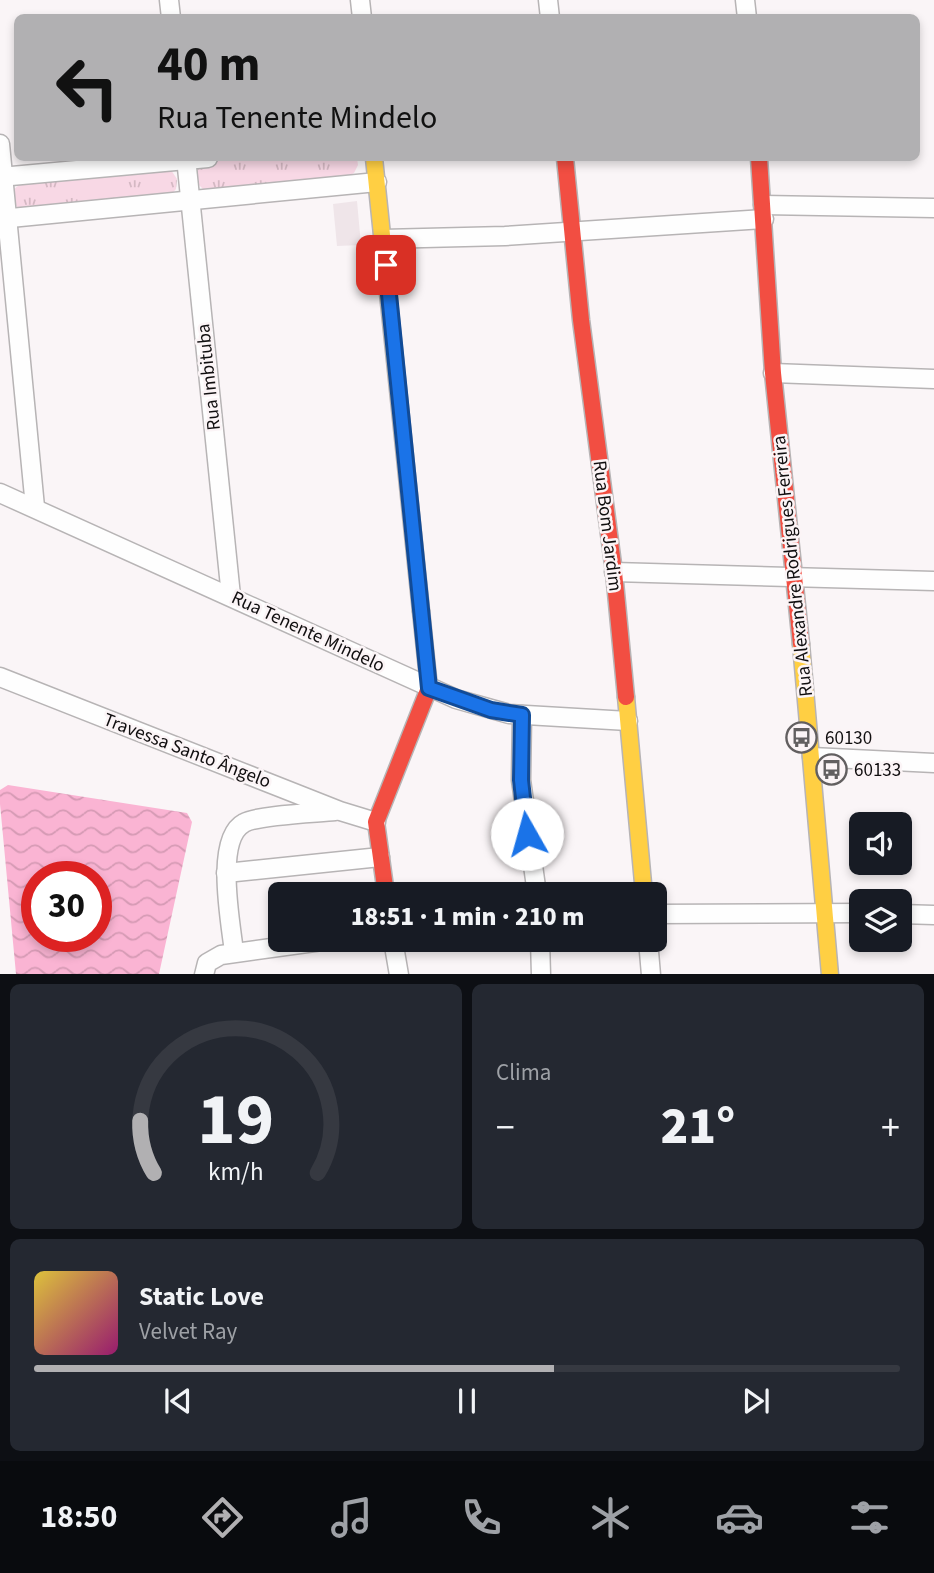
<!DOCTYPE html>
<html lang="pt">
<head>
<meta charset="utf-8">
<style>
  :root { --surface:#171b24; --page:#242831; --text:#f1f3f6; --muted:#9ea1a6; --line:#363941; --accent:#b1b0b2 }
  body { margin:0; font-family:"Source Sans 3",sans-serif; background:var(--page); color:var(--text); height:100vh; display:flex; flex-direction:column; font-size:26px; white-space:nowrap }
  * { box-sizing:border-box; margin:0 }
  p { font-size:23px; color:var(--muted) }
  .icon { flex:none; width:38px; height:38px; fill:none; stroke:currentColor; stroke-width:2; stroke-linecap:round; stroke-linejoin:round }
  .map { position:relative; height:974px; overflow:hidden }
  .side { display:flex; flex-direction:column; gap:10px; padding:10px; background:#0d0f14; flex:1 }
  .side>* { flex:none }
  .top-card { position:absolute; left:14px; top:14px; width:906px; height:147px; border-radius:10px; box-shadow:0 4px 10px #0003; background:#b1b0b2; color:#111; overflow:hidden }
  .fabs { position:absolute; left:849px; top:812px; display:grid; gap:14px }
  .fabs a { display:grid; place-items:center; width:63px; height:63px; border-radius:10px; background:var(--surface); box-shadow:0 4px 10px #0003; font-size:35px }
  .speed { position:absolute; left:21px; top:861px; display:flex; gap:14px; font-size:35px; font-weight:700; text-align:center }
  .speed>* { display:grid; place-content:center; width:91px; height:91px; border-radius:50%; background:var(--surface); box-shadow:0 4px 10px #0003; line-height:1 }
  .speed .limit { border:10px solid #d22; background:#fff; color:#111 }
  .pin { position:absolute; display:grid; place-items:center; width:60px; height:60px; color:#fff; margin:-30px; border-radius:14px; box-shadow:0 4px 10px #0006 }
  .me { position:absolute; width:77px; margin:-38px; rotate:353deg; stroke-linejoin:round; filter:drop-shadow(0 0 5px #0008) }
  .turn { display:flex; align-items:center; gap:24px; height:147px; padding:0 28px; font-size:32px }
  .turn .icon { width:91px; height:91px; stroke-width:2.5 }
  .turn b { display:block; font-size:49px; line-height:60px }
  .big { font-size:52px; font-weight:800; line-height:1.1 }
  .side .widget { flex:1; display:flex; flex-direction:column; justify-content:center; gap:10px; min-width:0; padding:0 24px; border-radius:10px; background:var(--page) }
  .side .dial { align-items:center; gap:0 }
  .dial svg { height:182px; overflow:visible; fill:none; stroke:var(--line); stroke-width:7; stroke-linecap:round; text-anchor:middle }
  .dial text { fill:var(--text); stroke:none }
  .song { display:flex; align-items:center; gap:21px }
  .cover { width:84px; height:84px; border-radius:10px; background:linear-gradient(135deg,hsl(50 70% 55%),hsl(320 70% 35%)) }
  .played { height:7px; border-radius:4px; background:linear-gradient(90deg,var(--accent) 60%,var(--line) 60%) }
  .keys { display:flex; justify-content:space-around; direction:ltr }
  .heat { display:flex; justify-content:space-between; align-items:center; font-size:38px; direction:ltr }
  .side .tiles { flex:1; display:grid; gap:10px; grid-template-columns:1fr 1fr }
  .widget:last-child { grid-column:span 2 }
  .trip { position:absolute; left:268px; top:882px; width:399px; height:70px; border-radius:10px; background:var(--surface); box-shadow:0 4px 10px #0003; font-weight:800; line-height:70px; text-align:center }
  .tab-bar { display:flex; height:112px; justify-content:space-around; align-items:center; background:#090b0e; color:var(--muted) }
  .tab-bar .icon { width:49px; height:49px }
  .tab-bar .current { color:var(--accent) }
  .tab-bar b { font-size:32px; color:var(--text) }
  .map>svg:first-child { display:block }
  .built { fill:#efe5e9 }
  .grass { fill:url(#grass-tufts) }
  .pitch { fill:#f8d8e5 }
  .water { fill:url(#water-waves); fill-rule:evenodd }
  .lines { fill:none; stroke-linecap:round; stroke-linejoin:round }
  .street-casing { stroke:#b7b4b5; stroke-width:21 }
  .slow-casing { stroke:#b7b4b5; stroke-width:19 }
  .jam-casing { stroke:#b7b4b5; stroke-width:19 }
  .street { stroke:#fefefe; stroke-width:18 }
  .slow { stroke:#ffcf43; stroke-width:16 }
  .jam { stroke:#f24e42; stroke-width:16 }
  .route-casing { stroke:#114b97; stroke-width:18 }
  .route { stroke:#1a73e8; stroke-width:12 }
  .labels { text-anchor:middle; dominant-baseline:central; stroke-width:5; stroke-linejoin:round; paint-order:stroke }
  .street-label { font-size:19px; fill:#100e0f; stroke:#fbf4f6 }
  .poi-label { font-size:19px; fill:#100e0f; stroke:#fbf4f6; text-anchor:start }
</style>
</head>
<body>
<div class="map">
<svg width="934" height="975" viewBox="0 0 934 975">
  <defs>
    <pattern id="grass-tufts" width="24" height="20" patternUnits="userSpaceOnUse" patternTransform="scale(1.75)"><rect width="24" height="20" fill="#f8d8e5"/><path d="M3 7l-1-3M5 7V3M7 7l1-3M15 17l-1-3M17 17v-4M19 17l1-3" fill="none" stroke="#d4b8c3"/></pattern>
    <pattern id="water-waves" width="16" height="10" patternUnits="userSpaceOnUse" patternTransform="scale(1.75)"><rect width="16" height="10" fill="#fab4d3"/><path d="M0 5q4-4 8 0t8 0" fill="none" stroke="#d59ab4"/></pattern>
  </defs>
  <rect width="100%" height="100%" fill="#faf5f7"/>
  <!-- built -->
  <polygon class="built" points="357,201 361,245 337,246 333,204"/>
  <!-- grass -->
  <g class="grass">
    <path d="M256 158H357L358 165 354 173 348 176 210 191 204 190 197 183C197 180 196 174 197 171 201 159 243 159 256 158Z"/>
    <polygon points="171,170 177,179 176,189 171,195 24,209 18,208 14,203 14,189 23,182"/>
  </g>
  <!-- pitch -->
  <polygon class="pitch" points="101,177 104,194 63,199 61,182"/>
  <!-- water -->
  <path class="water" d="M8 785 187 813 192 822 159 974H16L0 804V790ZM37 877H96V936H37Z"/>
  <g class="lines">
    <defs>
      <g id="street">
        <polyline points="169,0 171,18"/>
        <polyline points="360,0 362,18"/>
        <polyline points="548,0 550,18"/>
        <polyline points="745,0 747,18"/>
        <polyline points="0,144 35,507"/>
        <polyline points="186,158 231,596"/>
        <polyline points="0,177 208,158"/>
        <polyline points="763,205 934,208"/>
        <polyline points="0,219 377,182"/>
        <polyline points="383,239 505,236 764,219"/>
        <polyline points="773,373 934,379"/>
        <polyline points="0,493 456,699 509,714 628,721"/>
        <polyline points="614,572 934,581"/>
        <polyline points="0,677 340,811 376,822"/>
        <polyline points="522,715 521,780 537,894"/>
        <polyline points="812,757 934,763"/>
        <polyline points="226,873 380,857"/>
        <polyline points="654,914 861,913"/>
        <polyline points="900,914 934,915"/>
        <polyline points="393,940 399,975"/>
        <polyline points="540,940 541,975"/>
        <polyline points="648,940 651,975"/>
        <path d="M234 952C231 924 214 839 244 823 258 815 316 813 335 811"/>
        <polyline points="204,975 207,963 221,955 329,940"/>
      </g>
      <g id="slow">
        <polyline points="374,158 421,611"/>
        <polyline points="801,644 830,975"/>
        <polyline points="626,697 644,894"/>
      </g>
      <g id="jam">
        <polyline points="565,158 581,320 614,572 626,697"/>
        <polyline points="759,158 773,373 801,644"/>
        <polyline points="386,894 376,822 429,688 421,611"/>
      </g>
    </defs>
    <!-- street casing -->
    <use href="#street" class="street-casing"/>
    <!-- slow casing -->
    <use href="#slow" class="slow-casing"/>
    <!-- jam casing -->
    <use href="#jam" class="jam-casing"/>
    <!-- street -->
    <use href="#street" class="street"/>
    <!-- slow -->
    <use href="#slow" class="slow"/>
    <!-- jam -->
    <use href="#jam" class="jam"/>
  </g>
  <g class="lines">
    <defs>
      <polyline id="route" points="386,265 429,688 491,710 522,715 521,780 527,834"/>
    </defs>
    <!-- route casing -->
    <use href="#route" class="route-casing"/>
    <!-- route -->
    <use href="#route" class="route"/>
  </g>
  <!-- icons -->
  <defs>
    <symbol id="bus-ring" viewBox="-11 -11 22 22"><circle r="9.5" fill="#fbf4f6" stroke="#625f60" stroke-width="1.5"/><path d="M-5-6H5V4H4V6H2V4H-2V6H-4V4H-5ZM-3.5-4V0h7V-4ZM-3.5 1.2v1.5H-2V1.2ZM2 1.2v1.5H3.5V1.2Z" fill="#625f60"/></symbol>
  </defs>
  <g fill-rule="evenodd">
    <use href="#bus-ring" x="784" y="720" width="35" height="35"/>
    <use href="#bus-ring" x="814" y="752" width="35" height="35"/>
  </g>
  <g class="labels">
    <!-- street labels -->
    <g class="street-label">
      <text transform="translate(209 377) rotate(-96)">Rua Imbituba</text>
      <text transform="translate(607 526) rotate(83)">Rua Bom Jardim</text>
      <text transform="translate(793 566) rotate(-96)">Rua Alexandre Rodrigues Ferreira</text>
      <text transform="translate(308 632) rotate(25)">Rua Tenente Mindelo</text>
      <text transform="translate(187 751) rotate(21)">Travessa Santo Ângelo</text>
    </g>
    <!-- poi labels -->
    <g class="poi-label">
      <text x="825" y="738">60130</text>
      <text x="854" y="770">60133</text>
    </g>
  </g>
</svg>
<div class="fabs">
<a><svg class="icon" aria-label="sound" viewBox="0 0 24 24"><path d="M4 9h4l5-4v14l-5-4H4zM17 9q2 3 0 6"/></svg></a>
<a><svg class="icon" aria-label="layers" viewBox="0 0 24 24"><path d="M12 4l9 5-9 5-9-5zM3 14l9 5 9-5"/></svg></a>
</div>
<div class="speed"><div class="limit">30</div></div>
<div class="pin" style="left:386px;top:265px;background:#d93025"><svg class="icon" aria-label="arrive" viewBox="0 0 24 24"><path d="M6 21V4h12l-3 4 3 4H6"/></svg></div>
<svg class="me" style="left:527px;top:834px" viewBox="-20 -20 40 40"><circle r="19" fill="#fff"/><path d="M0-13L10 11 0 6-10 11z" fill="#1a73e8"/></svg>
<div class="trip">18:51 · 1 min · 210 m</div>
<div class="top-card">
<div class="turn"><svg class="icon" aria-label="left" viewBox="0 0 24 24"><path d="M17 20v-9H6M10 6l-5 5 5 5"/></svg><div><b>40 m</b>Rua Tenente Mindelo</div></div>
</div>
</div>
<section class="side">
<div class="tiles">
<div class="widget dial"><svg viewBox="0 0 100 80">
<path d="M14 69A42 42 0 1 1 86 69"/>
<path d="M14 69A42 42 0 0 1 8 46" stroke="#b1b0b2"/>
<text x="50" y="56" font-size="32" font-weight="700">19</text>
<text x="50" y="72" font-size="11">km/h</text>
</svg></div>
<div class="widget"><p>Clima</p>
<div class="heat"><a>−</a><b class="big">21°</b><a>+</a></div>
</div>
<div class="widget">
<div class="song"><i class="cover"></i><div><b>Static Love</b><p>Velvet Ray</p></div></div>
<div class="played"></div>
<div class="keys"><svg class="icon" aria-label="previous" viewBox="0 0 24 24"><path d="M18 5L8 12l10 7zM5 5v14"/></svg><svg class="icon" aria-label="pause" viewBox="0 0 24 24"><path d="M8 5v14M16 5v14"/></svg><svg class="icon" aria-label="next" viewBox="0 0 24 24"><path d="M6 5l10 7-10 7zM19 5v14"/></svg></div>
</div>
</div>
</section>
<nav class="tab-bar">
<b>18:50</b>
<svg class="icon current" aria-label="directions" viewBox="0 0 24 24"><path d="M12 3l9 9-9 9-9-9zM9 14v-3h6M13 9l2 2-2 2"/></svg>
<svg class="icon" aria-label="music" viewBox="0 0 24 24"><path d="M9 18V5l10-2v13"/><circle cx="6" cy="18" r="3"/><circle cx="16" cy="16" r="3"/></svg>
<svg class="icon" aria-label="phone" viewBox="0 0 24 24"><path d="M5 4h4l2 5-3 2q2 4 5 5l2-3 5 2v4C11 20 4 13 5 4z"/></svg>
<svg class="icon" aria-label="climate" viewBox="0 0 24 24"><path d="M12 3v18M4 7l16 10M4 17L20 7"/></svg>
<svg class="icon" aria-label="car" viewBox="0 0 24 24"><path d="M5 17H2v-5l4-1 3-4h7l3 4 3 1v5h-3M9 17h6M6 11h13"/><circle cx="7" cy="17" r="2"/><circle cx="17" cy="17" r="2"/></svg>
<svg class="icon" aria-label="filters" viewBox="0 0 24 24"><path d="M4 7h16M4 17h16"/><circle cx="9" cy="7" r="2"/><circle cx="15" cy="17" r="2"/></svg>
</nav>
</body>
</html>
